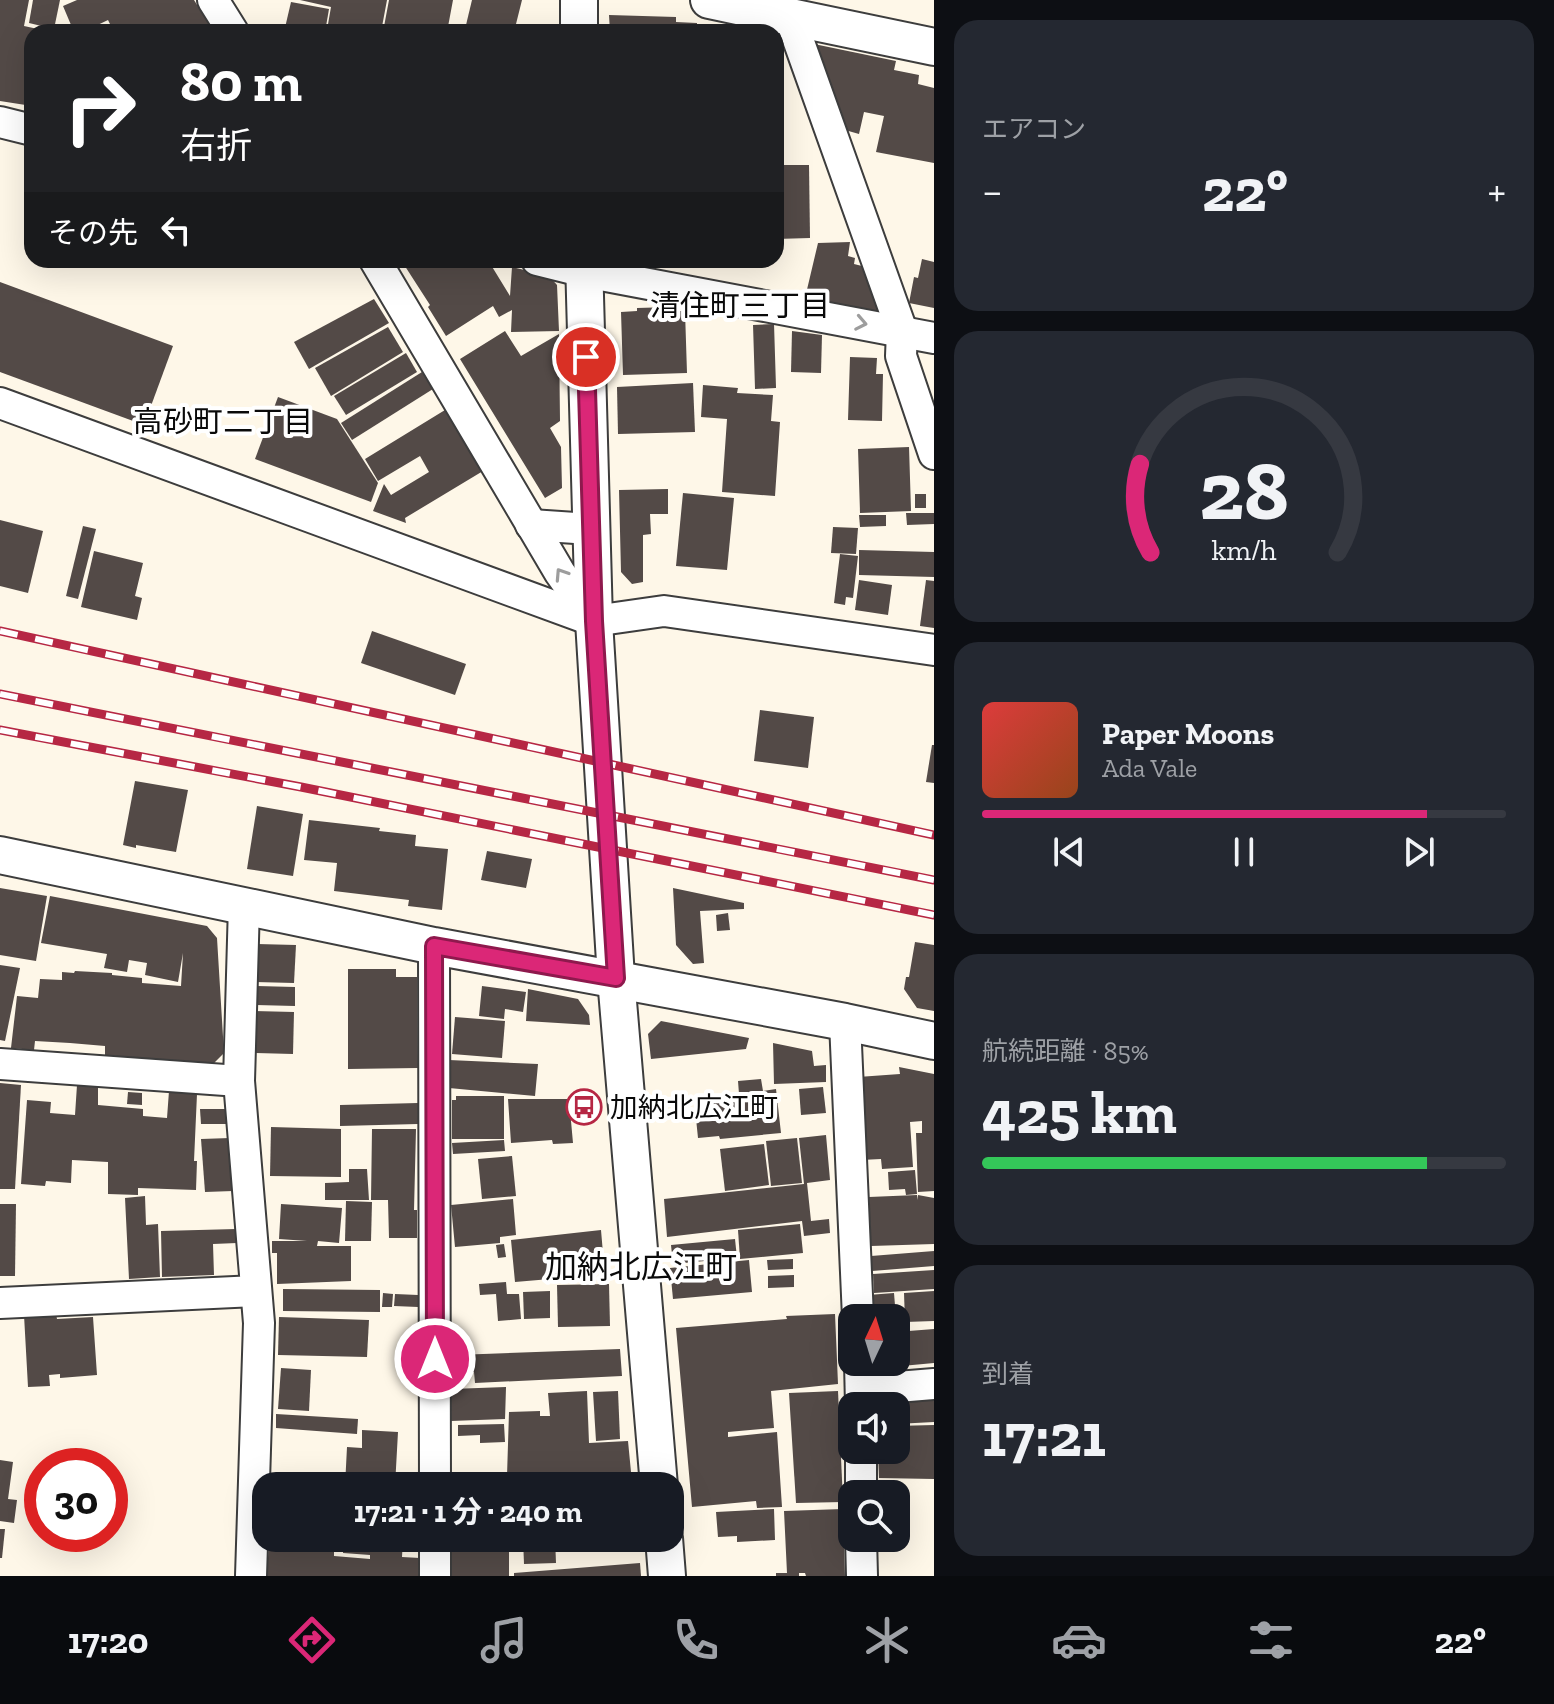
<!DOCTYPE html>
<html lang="ja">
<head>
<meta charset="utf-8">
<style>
  :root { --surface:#171b24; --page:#242831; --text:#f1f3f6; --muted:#9ea1a6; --line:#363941; --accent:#db2777 }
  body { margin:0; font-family:"Zilla Slab","Noto Sans JP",serif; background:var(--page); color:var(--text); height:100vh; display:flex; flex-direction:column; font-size:30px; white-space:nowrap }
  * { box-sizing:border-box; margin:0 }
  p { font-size:26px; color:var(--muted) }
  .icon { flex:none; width:44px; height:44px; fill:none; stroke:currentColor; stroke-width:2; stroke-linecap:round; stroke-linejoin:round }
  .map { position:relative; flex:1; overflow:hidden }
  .side { display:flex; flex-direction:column; gap:20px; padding:20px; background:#0d0f14; width:620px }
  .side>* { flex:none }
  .hud { position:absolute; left:24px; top:24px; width:760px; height:244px; border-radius:24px; box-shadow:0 8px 32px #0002; background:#202124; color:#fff; overflow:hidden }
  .needle { width:52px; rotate:4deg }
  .tools { position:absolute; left:838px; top:1304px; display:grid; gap:16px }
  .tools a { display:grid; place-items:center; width:72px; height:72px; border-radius:16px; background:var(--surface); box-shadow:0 8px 32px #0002; font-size:40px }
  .speed { position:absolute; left:24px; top:1448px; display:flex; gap:16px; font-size:40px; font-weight:700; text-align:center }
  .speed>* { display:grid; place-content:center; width:104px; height:104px; border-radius:50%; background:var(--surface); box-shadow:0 8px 32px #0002; line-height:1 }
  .speed .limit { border:12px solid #d22; background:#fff; color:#111 }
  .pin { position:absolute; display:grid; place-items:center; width:68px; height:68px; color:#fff; margin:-34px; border:4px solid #fff; border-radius:50%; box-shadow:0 2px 8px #0007 }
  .me { position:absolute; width:88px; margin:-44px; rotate:0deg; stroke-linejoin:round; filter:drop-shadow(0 0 6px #0008) }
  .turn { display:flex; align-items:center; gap:28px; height:168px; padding:0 24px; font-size:36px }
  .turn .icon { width:104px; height:104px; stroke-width:2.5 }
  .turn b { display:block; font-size:56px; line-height:68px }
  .then { display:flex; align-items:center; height:76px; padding:0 24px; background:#0003; gap:16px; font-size:30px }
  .big { font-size:60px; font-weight:700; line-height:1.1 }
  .side .widget { flex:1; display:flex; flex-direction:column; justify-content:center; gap:12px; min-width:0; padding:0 28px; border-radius:24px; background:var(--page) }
  .side .dial { align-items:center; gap:0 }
  .dial svg { height:208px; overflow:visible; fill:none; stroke:var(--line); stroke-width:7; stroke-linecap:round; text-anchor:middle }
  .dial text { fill:var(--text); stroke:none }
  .song { display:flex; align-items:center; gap:24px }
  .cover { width:96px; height:96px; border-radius:12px; background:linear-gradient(135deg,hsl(0 70% 55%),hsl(20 70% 35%)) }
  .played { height:8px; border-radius:4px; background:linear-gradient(90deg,var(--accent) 85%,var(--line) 85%) }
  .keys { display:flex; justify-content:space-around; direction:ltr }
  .heat { display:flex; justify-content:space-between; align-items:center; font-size:44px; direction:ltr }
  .charge { height:12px; border-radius:6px; background:linear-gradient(90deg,#34c759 85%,var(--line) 0) }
  .trip { position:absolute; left:252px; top:1472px; width:432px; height:80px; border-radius:24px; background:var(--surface); box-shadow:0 8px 32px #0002; font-weight:700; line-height:80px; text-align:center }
  .dock { display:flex; height:128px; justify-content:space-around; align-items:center; background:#090b0e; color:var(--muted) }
  .dock .icon { width:56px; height:56px }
  .dock .on { color:var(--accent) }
  .dock b { font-size:36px; color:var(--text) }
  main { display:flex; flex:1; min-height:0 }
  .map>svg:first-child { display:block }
  .building { fill:#534a47 }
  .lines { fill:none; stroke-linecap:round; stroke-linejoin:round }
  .minor-casing { stroke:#3d3d3d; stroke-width:34 }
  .tertiary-casing { stroke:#3d3d3d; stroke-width:40 }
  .minor { stroke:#fff; stroke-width:30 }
  .tertiary { stroke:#fff; stroke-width:36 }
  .rail-casing { stroke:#b62744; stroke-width:9 }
  .rail { stroke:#fff; stroke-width:6; stroke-dasharray:18; stroke-linecap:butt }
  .oneway { stroke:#9d9d9d }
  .route-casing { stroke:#8e194d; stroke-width:20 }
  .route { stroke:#db2777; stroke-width:14 }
  .labels { text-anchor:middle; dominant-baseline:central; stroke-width:8; stroke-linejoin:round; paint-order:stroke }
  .poi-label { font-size:28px; fill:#0a0a0a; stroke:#fff; text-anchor:start }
  .neighbourhood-label { font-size:30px; fill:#0a0a0a; stroke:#fff }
  .quarter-label { font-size:32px; fill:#0a0a0a; stroke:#fff }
</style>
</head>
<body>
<main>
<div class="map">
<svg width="934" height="1576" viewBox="0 0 934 1576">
  <rect width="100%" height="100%" fill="#fef7e8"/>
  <!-- building -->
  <g class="building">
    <polygon points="0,0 29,0 24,26 47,31 32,32 32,106 0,101"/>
    <polygon points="33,0 60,0 54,29 29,23"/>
    <polygon points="77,0 194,0 214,32 114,32 108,20 83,32 74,32 63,6"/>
    <polygon points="300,0 387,0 381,32 327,30 331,7"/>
    <polygon points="389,0 453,0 447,32 383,32"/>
    <polygon points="472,0 522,0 514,32 493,32 466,25"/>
    <polygon points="291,2 329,9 325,32 284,32"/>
    <polygon points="609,15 676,17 676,22 697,23 697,32 610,32"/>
    <polygon points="814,44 896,61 894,70 919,75 918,84 934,88 934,163 876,152 884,116 864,112 859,134 845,130"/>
    <polygon points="776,165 809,165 810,238 776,239"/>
    <polygon points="850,242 848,256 855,258 854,264 866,267 882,312 805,298 818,243"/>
    <polygon points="922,259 934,262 934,308 909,303 914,277 918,278"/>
    <polygon points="401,260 468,260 491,265 510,296 512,267 549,276 557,285 559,331 511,332 512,310 499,317 493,306 446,336 428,307 430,305"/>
    <polygon points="624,260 656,260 655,270 628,266"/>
    <polygon points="0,282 173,346 144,425 0,372"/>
    <polygon points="374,299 389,323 309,369 294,342"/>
    <polygon points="671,307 671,311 685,311 687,373 623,375 621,312 637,311 637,308"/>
    <polygon points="774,324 776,388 755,389 753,325"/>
    <polygon points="388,327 403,352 331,396 315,368"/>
    <polygon points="505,331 521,356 559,334 560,421 550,428 561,447 562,488 545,498 460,359"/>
    <polygon points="792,331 822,335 821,373 791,372"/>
    <polygon points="406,353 417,372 346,415 334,396"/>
    <polygon points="850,357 877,358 876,374 883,374 882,421 848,420"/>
    <polygon points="422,372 433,389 352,440 341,423"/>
    <polygon points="693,383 695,432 618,434 617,387"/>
    <polygon points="703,385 738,388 737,393 773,395 771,421 780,422 775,496 722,492 727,419 701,417"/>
    <polygon points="278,397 337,419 378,483 371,502 255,459"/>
    <polygon points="445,410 483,471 405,518 406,523 373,511 384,484 391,495 429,472 420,456 378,481 365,459"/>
    <polygon points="909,447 911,511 860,513 858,449"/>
    <polygon points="668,489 668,514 650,514 651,534 643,535 643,582 632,584 621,572 619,490"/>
    <polygon points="683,493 734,498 727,570 676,566"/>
    <rect x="915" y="494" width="11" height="14"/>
    <polygon points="906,513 934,513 934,524 907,525"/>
    <polygon points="859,515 886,515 886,526 860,527"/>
    <polygon points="0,520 43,531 28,593 0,586"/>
    <polygon points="83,526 96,529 78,599 66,596"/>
    <polygon points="833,527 858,528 856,554 831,553"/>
    <polygon points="859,550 934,552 934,577 859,575"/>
    <polygon points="94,551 143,563 135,596 142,598 137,620 81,607"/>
    <polygon points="840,554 858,556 853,598 846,597 845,605 834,603"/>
    <polygon points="859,580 892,585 888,615 855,610"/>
    <polygon points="926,580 934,581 934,628 920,626"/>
    <polygon points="372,631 466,664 455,695 361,663"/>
    <polygon points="760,710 814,717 808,768 754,761"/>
    <polygon points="932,745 934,745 934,783 926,782"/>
    <polygon points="135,781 188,790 176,852 136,845 136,848 123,845"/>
    <polygon points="257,806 303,814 293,876 247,869"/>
    <polygon points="309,820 380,828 379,831 416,835 415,846 448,849 442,910 408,906 409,900 334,891 337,863 304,860"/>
    <polygon points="487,851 532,859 526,888 481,880"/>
    <polygon points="0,888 47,896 36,961 0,955"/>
    <polygon points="673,888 744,903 744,909 700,911 704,963 693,964 676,945"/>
    <polygon points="50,896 207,926 217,938 224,1053 213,1064 105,1055 105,1046 70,1043 35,1041 34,1050 11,1048 17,996 38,998 40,979 62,980 62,972 74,973 75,971 112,973 112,975 142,978 142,983 181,986 183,953 178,982 145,975 147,963 129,960 127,972 104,968 107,954 41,943"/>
    <polygon points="728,913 730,930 717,931 716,915"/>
    <polygon points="915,942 934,945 934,1011 917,1008 904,989 906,977 909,977"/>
    <polygon points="257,944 296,945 294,983 255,982"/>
    <polygon points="0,965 20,968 5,1041 0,1040"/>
    <polygon points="348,969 396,969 396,977 417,977 418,1068 348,1069"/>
    <polygon points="257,986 295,987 295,1006 256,1005"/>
    <polygon points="482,986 526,992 523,1012 505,1009 504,1019 479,1016"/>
    <polygon points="528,989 578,999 589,1015 590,1025 526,1021"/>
    <polygon points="253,1011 294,1012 293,1054 256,1053"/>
    <polygon points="455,1017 505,1021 502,1058 452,1054"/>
    <polygon points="661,1021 749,1038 746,1049 651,1059 648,1034"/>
    <polygon points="773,1043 812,1051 814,1066 826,1065 826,1082 774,1084"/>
    <polygon points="449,1060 538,1064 535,1096 449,1088"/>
    <polygon points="899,1067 934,1074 934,1191 918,1192 916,1133 922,1133 922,1121 910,1122 913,1167 882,1169 881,1159 861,1160 858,1077 900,1074"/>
    <polygon points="761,1079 763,1091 776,1089 781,1133 720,1139 719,1136 698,1138 694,1099 739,1094 738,1081"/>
    <polygon points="0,1083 21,1085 15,1189 0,1189"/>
    <polygon points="77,1085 98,1086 98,1105 143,1109 143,1116 167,1118 169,1091 197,1094 194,1161 197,1161 196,1190 138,1188 138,1195 108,1194 108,1162 72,1160 71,1183 46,1181 45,1186 21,1184 27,1100 51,1102 50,1113 75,1115"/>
    <polygon points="823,1087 826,1113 801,1115 799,1089"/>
    <polygon points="128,1092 142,1093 142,1105 127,1104"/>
    <polygon points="456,1096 504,1096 504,1139 452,1139 452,1100 456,1100"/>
    <polygon points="508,1099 569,1099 573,1143 553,1144 552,1140 511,1143"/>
    <polygon points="418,1103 418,1124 340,1126 340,1105"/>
    <polygon points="200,1109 227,1109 227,1124 201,1124"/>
    <polygon points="271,1127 341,1129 341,1177 270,1176"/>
    <polygon points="372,1129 416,1129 414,1210 417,1210 417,1238 389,1238 388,1200 371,1200"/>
    <polygon points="826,1135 830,1180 807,1183 811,1221 829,1219 830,1233 804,1236 802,1221 667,1237 664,1199 804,1184 799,1138"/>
    <polygon points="230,1138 233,1191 205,1192 201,1139"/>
    <polygon points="797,1138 802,1183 771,1186 766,1141"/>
    <polygon points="504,1140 505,1151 453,1154 452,1143"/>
    <polygon points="764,1144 769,1185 725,1191 720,1149"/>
    <polygon points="512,1156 516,1196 482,1199 478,1159"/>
    <polygon points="349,1169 367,1169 369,1200 325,1200 325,1183 349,1182"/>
    <polygon points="915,1170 917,1194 906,1195 905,1189 889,1190 888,1172"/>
    <polygon points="917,1195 917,1200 918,1195 934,1198 934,1244 871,1246 869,1197"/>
    <polygon points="145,1196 146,1225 158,1224 160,1277 129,1279 125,1198"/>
    <polygon points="513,1199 516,1235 500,1237 500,1243 455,1247 451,1205"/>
    <polygon points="346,1201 372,1202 371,1241 345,1241"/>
    <polygon points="0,1204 16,1204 15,1276 0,1276"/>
    <polygon points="281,1204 342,1208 339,1243 318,1241 317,1246 351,1246 351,1281 277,1284 277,1253 272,1253 272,1241 307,1241 279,1239"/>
    <polygon points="800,1224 803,1253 740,1259 738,1230"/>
    <polygon points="236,1229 237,1243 213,1244 214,1275 162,1277 161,1231"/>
    <polygon points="601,1230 604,1265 596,1265 597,1275 515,1282 511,1240"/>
    <polygon points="735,1239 737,1258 673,1264 671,1245"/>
    <polygon points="504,1244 506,1257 498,1258 496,1245"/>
    <polygon points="934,1251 934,1266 872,1271 871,1256"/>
    <polygon points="793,1259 793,1269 768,1270 767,1260"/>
    <polygon points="749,1260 752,1292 673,1299 670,1268"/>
    <polygon points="934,1270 934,1289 874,1293 873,1274"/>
    <polygon points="794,1275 794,1287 768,1288 768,1276"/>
    <polygon points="506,1282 507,1294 519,1294 521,1319 498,1321 496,1294 480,1295 479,1284"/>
    <polygon points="609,1284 610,1326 558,1327 557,1285"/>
    <polygon points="283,1289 380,1290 380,1312 283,1311"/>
    <polygon points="550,1291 550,1318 524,1319 523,1292"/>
    <polygon points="934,1291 934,1321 905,1322 904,1293"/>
    <polygon points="383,1293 393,1294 392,1307 382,1307"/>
    <polygon points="894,1293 896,1318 870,1318 868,1295"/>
    <polygon points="395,1294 418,1295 418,1307 394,1306"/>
    <polygon points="56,1314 57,1319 93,1317 97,1375 60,1378 60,1374 49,1375 50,1386 28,1387 24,1315"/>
    <polygon points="835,1314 838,1384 771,1391 774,1428 728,1432 728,1437 777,1432 782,1507 757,1508 756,1501 692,1507 676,1328 787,1319 786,1316"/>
    <polygon points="279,1317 369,1320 367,1357 278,1355"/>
    <polygon points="934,1329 934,1363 880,1368 874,1362 896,1362 896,1332"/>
    <polygon points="620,1349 622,1376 475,1383 474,1372 456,1373 456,1355"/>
    <polygon points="281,1368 311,1370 309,1411 278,1409"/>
    <polygon points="506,1387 505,1419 451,1421 451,1389"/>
    <polygon points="587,1391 589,1443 628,1441 631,1472 507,1476 509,1412 540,1411 540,1416 550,1416 548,1393"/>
    <polygon points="618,1391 620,1439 596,1441 593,1392"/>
    <polygon points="838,1391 843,1502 796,1503 789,1393"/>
    <polygon points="934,1399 934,1422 896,1424 896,1406 887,1406 887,1401"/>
    <polygon points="276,1414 358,1419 357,1434 276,1428"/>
    <polygon points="504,1424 505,1442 480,1443 480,1435 458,1436 458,1425"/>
    <polygon points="934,1425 934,1479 879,1478 878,1450 896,1450 896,1426"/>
    <polygon points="362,1430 398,1432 395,1486 345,1486 347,1447 362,1448"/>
    <polygon points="0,1460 13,1462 8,1499 17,1500 14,1523 0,1521"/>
    <polygon points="774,1509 775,1540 737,1542 737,1536 718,1537 716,1512"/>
    <polygon points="843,1509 845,1576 806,1576 805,1573 799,1573 799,1576 776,1576 776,1573 787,1573 784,1511"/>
    <polygon points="0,1529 5,1529 2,1558 0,1558"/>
    <polygon points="294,1538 339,1538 338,1548 307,1546 307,1541 294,1540"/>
    <polygon points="344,1538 403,1538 402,1557 420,1558 420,1576 267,1576 269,1540 305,1543 304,1547 334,1550 334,1556 370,1559 370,1555 343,1553"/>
    <polygon points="451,1538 509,1538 509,1576 452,1576"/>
    <polygon points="523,1538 555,1538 556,1563 524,1564"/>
    <polygon points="640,1563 641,1576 514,1576 514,1573"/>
  </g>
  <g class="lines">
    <defs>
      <g id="minor">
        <polyline points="213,0 233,32"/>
        <polyline points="790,17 902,331 901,356 934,454"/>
        <polyline points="0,122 32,130"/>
        <polyline points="375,260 560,573 594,621"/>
        <polyline points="537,260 585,272 934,338"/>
        <polyline points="0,403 594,621 664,611 934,650"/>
        <polyline points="531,525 590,529"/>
        <polyline points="244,905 239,1081 259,1323 251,1576"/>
        <polyline points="434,946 435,1486"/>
        <polyline points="845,1022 858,1318"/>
        <polyline points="0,1064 239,1081"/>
        <polyline points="0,1303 256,1291"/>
        <polyline points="860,1362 861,1406"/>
        <polyline points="861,1390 934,1384"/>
        <polyline points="861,1450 861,1494"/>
        <polyline points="435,1538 435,1576"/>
        <polyline points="861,1538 862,1576"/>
      </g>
      <g id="tertiary">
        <polyline points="579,0 579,32"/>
        <polyline points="709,0 934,47"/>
        <polyline points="584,260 594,621 616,978 659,1486"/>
        <polyline points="0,855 434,946 845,1022 934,1041"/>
        <polyline points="664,1538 667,1576"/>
      </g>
    </defs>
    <!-- minor casing -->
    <use href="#minor" class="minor-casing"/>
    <!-- tertiary casing -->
    <use href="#tertiary" class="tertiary-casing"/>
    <!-- minor -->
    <use href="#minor" class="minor"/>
    <!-- tertiary -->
    <use href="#tertiary" class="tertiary"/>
    <defs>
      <g id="rail">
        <polyline points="0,631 934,835"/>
        <polyline points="0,694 934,880"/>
        <polyline points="0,730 301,787 934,915"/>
      </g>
    </defs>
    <!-- rail casing -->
    <use href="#rail" class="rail-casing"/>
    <!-- rail -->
    <use href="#rail" class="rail"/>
  </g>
  <!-- one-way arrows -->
  <defs><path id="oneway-chevron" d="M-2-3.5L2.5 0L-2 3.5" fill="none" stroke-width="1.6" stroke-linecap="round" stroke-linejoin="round" transform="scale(2)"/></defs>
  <g class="oneway">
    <use href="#oneway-chevron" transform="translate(861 323) rotate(11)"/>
    <use href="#oneway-chevron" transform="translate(561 574) rotate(-123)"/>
  </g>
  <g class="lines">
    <defs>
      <polyline id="route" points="435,1359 434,946 616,978 594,621 586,357"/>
    </defs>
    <!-- route casing -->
    <use href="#route" class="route-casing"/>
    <!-- route -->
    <use href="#route" class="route"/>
  </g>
  <!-- icons -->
  <defs>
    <symbol id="bus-ring" viewBox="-11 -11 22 22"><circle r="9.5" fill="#fff" stroke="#b62744" stroke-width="1.5"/><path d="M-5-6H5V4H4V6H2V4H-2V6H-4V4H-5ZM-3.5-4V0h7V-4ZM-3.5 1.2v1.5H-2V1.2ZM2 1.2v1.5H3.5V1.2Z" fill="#b62744"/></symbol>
  </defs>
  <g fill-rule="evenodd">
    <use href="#bus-ring" x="564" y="1087" width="40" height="40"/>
  </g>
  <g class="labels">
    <!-- poi labels -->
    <g class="poi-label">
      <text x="610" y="1107">加納北広江町</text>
    </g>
    <!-- neighbourhood labels -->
    <g class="neighbourhood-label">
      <text x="740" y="306">清住町三丁目</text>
      <text x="223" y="422">高砂町二丁目</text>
    </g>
    <!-- quarter labels -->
    <g class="quarter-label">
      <text x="641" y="1267">加納北広江町</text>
    </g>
  </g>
</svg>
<div class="tools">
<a><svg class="needle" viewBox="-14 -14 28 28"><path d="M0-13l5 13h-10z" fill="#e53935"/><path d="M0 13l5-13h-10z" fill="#9ea1a6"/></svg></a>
<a><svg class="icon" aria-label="sound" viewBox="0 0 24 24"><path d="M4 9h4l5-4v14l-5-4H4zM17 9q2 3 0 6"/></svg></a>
<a><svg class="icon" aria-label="search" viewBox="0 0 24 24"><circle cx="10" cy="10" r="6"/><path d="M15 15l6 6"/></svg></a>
</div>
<div class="speed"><div class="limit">30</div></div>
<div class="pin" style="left:586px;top:357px;background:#d93025"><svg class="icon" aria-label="arrive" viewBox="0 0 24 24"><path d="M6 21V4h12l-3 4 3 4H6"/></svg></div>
<svg class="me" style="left:435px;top:1359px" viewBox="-20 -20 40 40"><circle r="17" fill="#db2777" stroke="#fff" stroke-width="3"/><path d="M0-11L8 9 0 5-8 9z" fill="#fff"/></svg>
<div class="trip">17:21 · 1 分 · 240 m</div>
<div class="hud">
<div class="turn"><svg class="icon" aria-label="right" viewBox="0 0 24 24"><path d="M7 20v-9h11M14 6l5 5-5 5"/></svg><div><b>80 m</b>右折</div></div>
<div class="then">その先<svg class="icon" aria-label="left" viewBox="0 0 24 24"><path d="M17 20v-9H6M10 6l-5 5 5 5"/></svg></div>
</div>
</div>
<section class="side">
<div class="widget"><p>エアコン</p>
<div class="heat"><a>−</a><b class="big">22°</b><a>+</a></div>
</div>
<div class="widget dial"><svg viewBox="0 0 100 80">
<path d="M14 69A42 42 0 1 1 86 69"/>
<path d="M14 69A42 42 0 0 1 10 35" stroke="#db2777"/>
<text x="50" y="56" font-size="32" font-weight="700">28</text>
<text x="50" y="72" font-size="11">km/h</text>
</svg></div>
<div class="widget">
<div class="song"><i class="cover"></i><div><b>Paper Moons</b><p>Ada Vale</p></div></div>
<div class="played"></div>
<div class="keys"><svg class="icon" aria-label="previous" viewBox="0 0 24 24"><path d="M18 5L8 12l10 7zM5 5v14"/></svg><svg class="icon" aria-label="pause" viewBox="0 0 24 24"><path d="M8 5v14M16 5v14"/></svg><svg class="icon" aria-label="next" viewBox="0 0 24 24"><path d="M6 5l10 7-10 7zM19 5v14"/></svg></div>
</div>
<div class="widget"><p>航続距離 · 85%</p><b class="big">425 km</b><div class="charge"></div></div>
<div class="widget"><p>到着</p><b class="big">17:21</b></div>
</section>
</main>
<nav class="dock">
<b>17:20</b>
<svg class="icon on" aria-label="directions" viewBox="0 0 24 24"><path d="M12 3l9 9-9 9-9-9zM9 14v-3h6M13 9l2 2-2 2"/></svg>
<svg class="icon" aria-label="music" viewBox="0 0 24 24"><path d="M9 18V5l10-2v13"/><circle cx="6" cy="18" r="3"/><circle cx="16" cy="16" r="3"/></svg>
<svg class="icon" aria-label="phone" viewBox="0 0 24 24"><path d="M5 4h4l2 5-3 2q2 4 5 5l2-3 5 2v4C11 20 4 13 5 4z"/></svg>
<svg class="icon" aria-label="climate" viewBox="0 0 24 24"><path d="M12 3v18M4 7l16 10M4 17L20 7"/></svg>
<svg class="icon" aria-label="car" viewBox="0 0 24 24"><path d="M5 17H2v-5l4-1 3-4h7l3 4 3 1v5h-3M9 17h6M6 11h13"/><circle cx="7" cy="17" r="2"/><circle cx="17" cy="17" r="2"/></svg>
<svg class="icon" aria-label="filters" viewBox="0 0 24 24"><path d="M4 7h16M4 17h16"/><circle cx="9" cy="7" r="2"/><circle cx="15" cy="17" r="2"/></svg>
<b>22°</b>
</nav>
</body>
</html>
